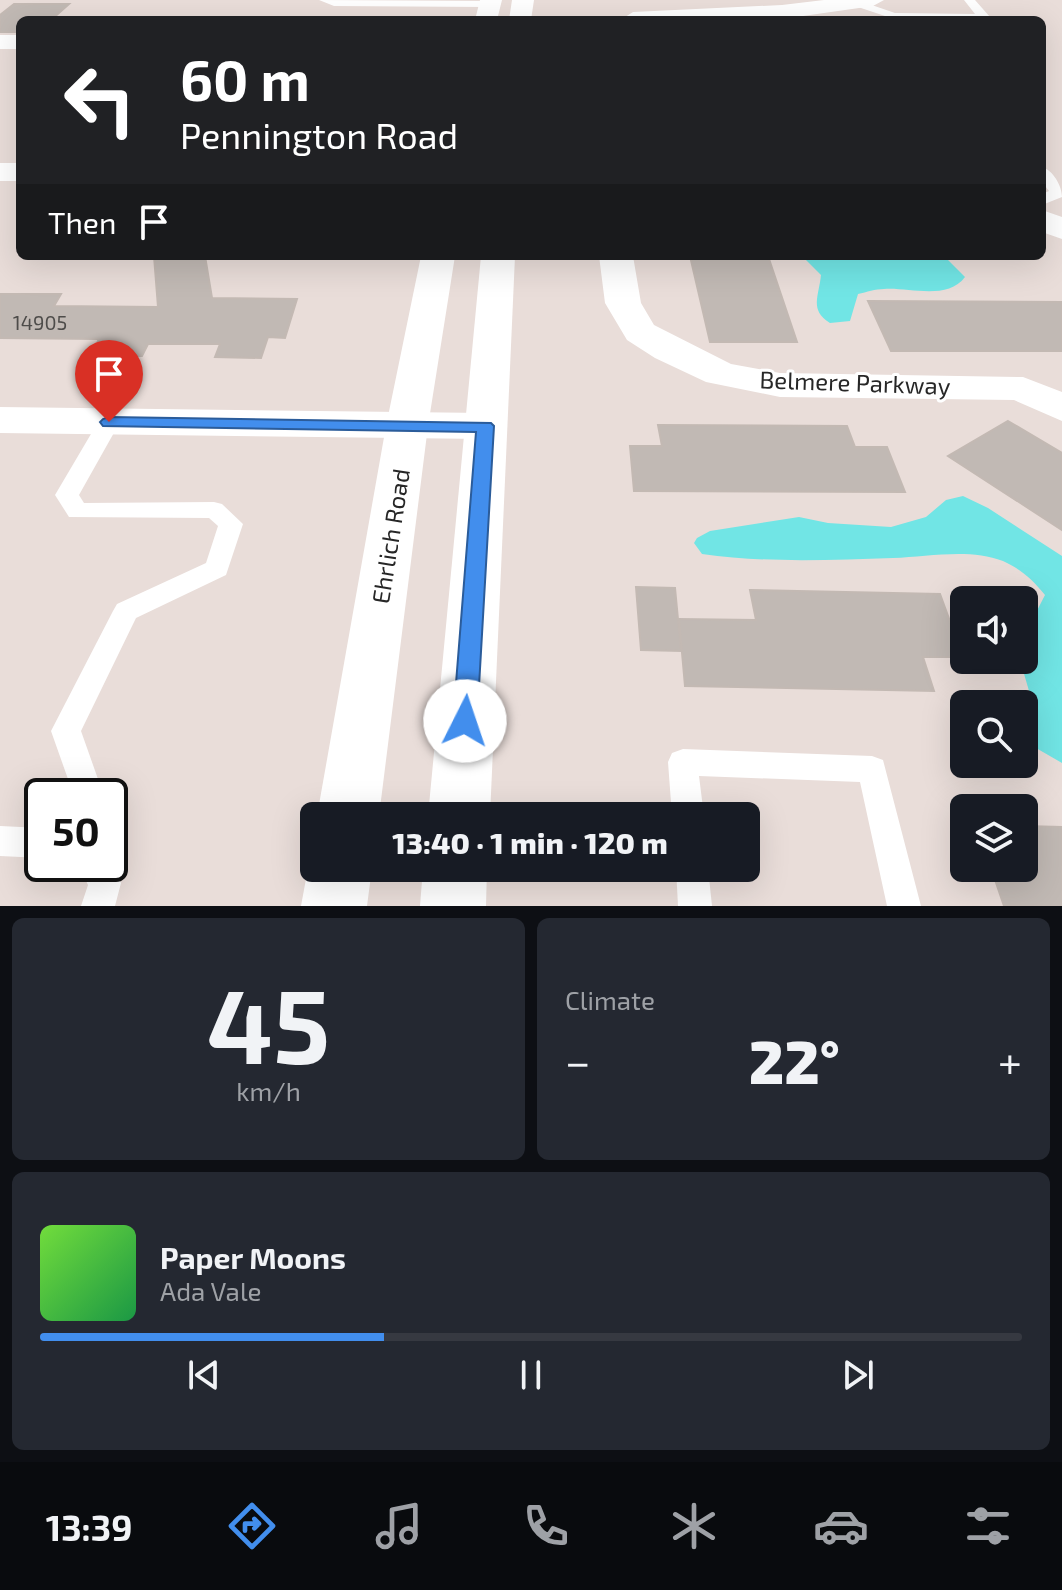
<!DOCTYPE html>
<html lang="en">
<head>
<meta charset="utf-8">
<style>
  :root { --surface:#171b24; --page:#242831; --text:#f1f3f6; --muted:#9ea1a6; --line:#363941; --accent:#428eed }
  body { margin:0; font-family:"Exo 2",sans-serif; background:var(--page); color:var(--text); height:100vh; display:flex; flex-direction:column; font-size:30px; white-space:nowrap }
  * { box-sizing:border-box; margin:0 }
  p { font-size:26px; color:var(--muted) }
  .icon { flex:none; width:44px; height:44px; fill:none; stroke:currentColor; stroke-width:2; stroke-linecap:round; stroke-linejoin:round }
  .map { position:relative; height:906px; overflow:hidden }
  .sheet { display:flex; flex-direction:column; gap:12px; padding:12px; background:#0d0f14; flex:1 }
  .sheet>* { flex:none }
  .banner { position:absolute; left:16px; top:16px; width:1030px; height:244px; border-radius:12px; box-shadow:0 8px 32px #0002; background:#202124; color:#fff; overflow:hidden }
  .fabs { position:absolute; left:950px; top:586px; display:grid; gap:16px }
  .fabs a { display:grid; place-items:center; width:88px; height:88px; border-radius:12px; background:var(--surface); box-shadow:0 8px 32px #0002; font-size:40px }
  .speed { position:absolute; left:24px; top:778px; display:flex; gap:16px; font-size:40px; font-weight:700; text-align:center }
  .speed>* { display:grid; place-content:center; width:104px; height:104px; border-radius:50%; background:var(--surface); box-shadow:0 8px 32px #0002; line-height:1 }
  .speed .limit { border:4px solid #111; border-radius:12px; background:#fff; color:#111 }
  .pin { position:absolute; display:grid; place-items:center; width:68px; height:68px; color:#fff; margin:-82px -34px; border-radius:50% 50% 50% 0; rotate:-45deg; box-shadow:0 0 8px #0007 }
  .pin .icon { rotate:45deg }
  .me { position:absolute; width:88px; margin:-44px; rotate:4deg; stroke-linejoin:round; filter:drop-shadow(0 0 6px #0008) }
  .turn { display:flex; align-items:center; gap:28px; height:168px; padding:0 32px; font-size:36px }
  .turn .icon { width:104px; height:104px; stroke-width:2.5 }
  .turn b { display:block; font-size:56px; line-height:68px }
  .then { display:flex; align-items:center; height:76px; padding:0 32px; background:#0003; gap:16px; font-size:30px }
  .big { font-size:60px; font-weight:800; line-height:1.1 }
  .sheet .card { flex:1; display:flex; flex-direction:column; justify-content:center; gap:12px; min-width:0; padding:0 28px; border-radius:12px; background:var(--page) }
  .sheet .dial { align-items:center; gap:0 }
  .dial b { font-size:104px; line-height:1 }
  .song { display:flex; align-items:center; gap:24px }
  .cover { width:96px; height:96px; border-radius:12px; background:linear-gradient(135deg,hsl(100 70% 55%),hsl(140 70% 35%)) }
  .played { height:8px; border-radius:4px; background:linear-gradient(90deg,var(--accent) 35%,var(--line) 35%) }
  .keys { display:flex; justify-content:space-around; direction:ltr }
  .heat { display:flex; justify-content:space-between; align-items:center; font-size:44px; direction:ltr }
  .sheet .tiles { flex:1; display:grid; gap:12px; grid-template-columns:1fr 1fr }
  .card:last-child { grid-column:span 2 }
  .trip { position:absolute; left:300px; top:802px; width:460px; height:80px; border-radius:12px; background:var(--surface); box-shadow:0 8px 32px #0002; font-weight:800; line-height:80px; text-align:center }
  .tab-bar { display:flex; height:128px; justify-content:space-around; align-items:center; background:#090b0e; color:var(--muted) }
  .tab-bar .icon { width:56px; height:56px }
  .tab-bar .selected { color:var(--accent) }
  .tab-bar b { font-size:36px; color:var(--text) }
  .map>svg:first-child { display:block }
  .water { fill:#71e5e5 }
  .building { fill:#c1b9b4; stroke:#c3b9b3; stroke-width:2 }
  .lines { fill:none; stroke-linecap:round; stroke-linejoin:round }
  .lane { fill:#fff; fill-rule:evenodd }
  .street { fill:#fff; fill-rule:evenodd }
  .secondary { fill:#fff; fill-rule:evenodd }
  .route { fill:#428eed; stroke:#2b5c9a; stroke-width:2 }
  .labels { text-anchor:middle; dominant-baseline:central; stroke-width:6; stroke-linejoin:round; paint-order:stroke }
  .number-label { font-size:20px; fill:#4e4c4a }
  .street-label { font-size:24px; fill:#272727; stroke:#fff }
</style>
</head>
<body>
<div class="map">
<svg width="1062" height="906" viewBox="0 0 1062 906">
  <rect width="100%" height="100%" fill="#e9ddd9"/>
  <!-- water -->
  <g class="water">
    <path d="M802 256H928L947 259 965 277C947 301 909 287 884 289 875 289 867 292 858 294L850 321 830 323C809 310 819 296 821 275Z"/>
    <path d="M963 496 988 508 1062 556V763L1036 748 1031 733 1036 715 1020 660H1024V636L1045 595C1033 580 1021 569 1003 561 969 548 928 557 893 558 830 560 764 563 702 554L694 543 697 538 710 531 799 517 828 523 891 527 926 517 946 500Z"/>
  </g>
  <!-- building -->
  <g class="building">
    <polygon points="14,4 69,4 51,20 20,20 20,32 0,32 0,15"/>
    <polygon points="154,256 205,256 212,298 297,299 285,338 268,337 261,358 215,357 220,344 148,344 142,356 98,356 106,341 98,341 99,339 0,338 0,294 61,294 54,306 158,307"/>
    <polygon points="690,256 768,256 797,342 710,342"/>
    <polygon points="868,301 1062,302 1062,351 891,351"/>
    <polygon points="1008,421 1062,453 1062,530 948,456"/>
    <polygon points="658,425 847,426 855,447 887,447 905,492 634,491 630,446 662,446"/>
    <polygon points="636,587 675,588 681,651 641,650"/>
    <polygon points="750,590 940,594 963,657 923,657 934,691 685,686 679,619 756,620"/>
    <polygon points="1024,826 1062,827 1062,906 1004,906 991,868 1024,868"/>
  </g>
  <g class="lines">
    <!-- lane -->
    <g class="lane">
      <polygon points="319,0 490,1 495,4 490,7 334,6"/>
      <polygon points="857,0 895,13 975,14 964,0 975,0 990,17 985,20 894,19 852,5 852,1"/>
      <path d="M1042 167C1053 170 1062 186 1062 197L1042 205V194L1049 191 1042 182Z"/>
      <polygon points="109,415 120,422 79,495 84,503 214,502 222,504 243,524 226,575 136,618 81,731 104,796 74,796 51,731 113,611 117,604 206,563 218,526 209,518 69,517 55,495 101,417"/>
      <polygon points="683,749 872,756 883,760 921,906 887,906 860,782 699,776 704,816 672,816 668,762 672,753"/>
      <polygon points="0,826 42,828 42,858 0,856"/>
      <polygon points="110,861 121,883 115,906 81,906 88,885 78,864 110,864"/>
      <polygon points="676,868 708,868 712,906 678,906"/>
    </g>
    <!-- street -->
    <g class="street">
      <polygon points="824,0 884,0 873,6 782,19 622,19 633,12 782,5"/>
      <rect x="0" y="35" width="20" height="14"/>
      <rect x="0" y="163" width="20" height="18"/>
      <polygon points="1042,210 1062,217 1062,239 1042,232"/>
      <polygon points="599,256 633,256 641,303 654,325 731,364 780,373 1023,377 1062,392 1062,421 1014,400 780,397 706,382 655,358 627,340 605,303"/>
      <polygon points="0,407 485,413 500,417 506,426 500,435 485,439 0,433"/>
    </g>
    <!-- secondary -->
    <g class="secondary">
      <polygon points="480,0 502,0 497,20 475,20"/>
      <polygon points="512,0 534,0 531,20 509,20"/>
      <polygon points="421,256 455,256 428,426 379,816 317,816 386,426"/>
      <polygon points="481,256 515,256 490,816 428,816"/>
      <polygon points="314,853 314,868 372,868 367,906 301,906 308,868"/>
      <polygon points="423,868 487,868 486,906 420,906"/>
    </g>
  </g>
  <!-- route -->
  <polygon class="route" points="109,417 491,423 494,426 477,721 473,728 465,731 457,728 453,721 476,432 103,426 100,422 103,419"/>
  <g class="labels">
    <!-- number labels -->
    <g class="number-label">
      <text x="40" y="322">14905</text>
    </g>
    <!-- street labels -->
    <g class="street-label">
      <text transform="translate(855 382) rotate(2)">Belmere Parkway</text>
      <text transform="translate(390 536) rotate(-81)">Ehrlich Road</text>
    </g>
  </g>
</svg>
<div class="fabs">
<a><svg class="icon" aria-label="sound" viewBox="0 0 24 24"><path d="M4 9h4l5-4v14l-5-4H4zM17 9q2 3 0 6"/></svg></a>
<a><svg class="icon" aria-label="search" viewBox="0 0 24 24"><circle cx="10" cy="10" r="6"/><path d="M15 15l6 6"/></svg></a>
<a><svg class="icon" aria-label="layers" viewBox="0 0 24 24"><path d="M12 4l9 5-9 5-9-5zM3 14l9 5 9-5"/></svg></a>
</div>
<div class="speed"><div class="limit">50</div></div>
<div class="pin" style="left:109px;top:422px;background:#d93025"><svg class="icon" aria-label="arrive" viewBox="0 0 24 24"><path d="M6 21V4h12l-3 4 3 4H6"/></svg></div>
<svg class="me" style="left:465px;top:721px" viewBox="-20 -20 40 40"><circle r="19" fill="#fff"/><path d="M0-13L10 11 0 6-10 11z" fill="#428eed"/></svg>
<div class="trip">13:40 · 1 min · 120 m</div>
<div class="banner">
<div class="turn"><svg class="icon" aria-label="left" viewBox="0 0 24 24"><path d="M17 20v-9H6M10 6l-5 5 5 5"/></svg><div><b>60 m</b>Pennington Road</div></div>
<div class="then">Then<svg class="icon" aria-label="arrive" viewBox="0 0 24 24"><path d="M6 21V4h12l-3 4 3 4H6"/></svg></div>
</div>
</div>
<section class="sheet">
<div class="tiles">
<div class="card dial"><b>45</b><p>km/h</p></div>
<div class="card"><p>Climate</p>
<div class="heat"><a>−</a><b class="big">22°</b><a>+</a></div>
</div>
<div class="card">
<div class="song"><i class="cover"></i><div><b>Paper Moons</b><p>Ada Vale</p></div></div>
<div class="played"></div>
<div class="keys"><svg class="icon" aria-label="previous" viewBox="0 0 24 24"><path d="M18 5L8 12l10 7zM5 5v14"/></svg><svg class="icon" aria-label="pause" viewBox="0 0 24 24"><path d="M8 5v14M16 5v14"/></svg><svg class="icon" aria-label="next" viewBox="0 0 24 24"><path d="M6 5l10 7-10 7zM19 5v14"/></svg></div>
</div>
</div>
</section>
<nav class="tab-bar">
<b>13:39</b>
<svg class="icon selected" aria-label="directions" viewBox="0 0 24 24"><path d="M12 3l9 9-9 9-9-9zM9 14v-3h6M13 9l2 2-2 2"/></svg>
<svg class="icon" aria-label="music" viewBox="0 0 24 24"><path d="M9 18V5l10-2v13"/><circle cx="6" cy="18" r="3"/><circle cx="16" cy="16" r="3"/></svg>
<svg class="icon" aria-label="phone" viewBox="0 0 24 24"><path d="M5 4h4l2 5-3 2q2 4 5 5l2-3 5 2v4C11 20 4 13 5 4z"/></svg>
<svg class="icon" aria-label="climate" viewBox="0 0 24 24"><path d="M12 3v18M4 7l16 10M4 17L20 7"/></svg>
<svg class="icon" aria-label="car" viewBox="0 0 24 24"><path d="M5 17H2v-5l4-1 3-4h7l3 4 3 1v5h-3M9 17h6M6 11h13"/><circle cx="7" cy="17" r="2"/><circle cx="17" cy="17" r="2"/></svg>
<svg class="icon" aria-label="filters" viewBox="0 0 24 24"><path d="M4 7h16M4 17h16"/><circle cx="9" cy="7" r="2"/><circle cx="15" cy="17" r="2"/></svg>
</nav>
</body>
</html>
